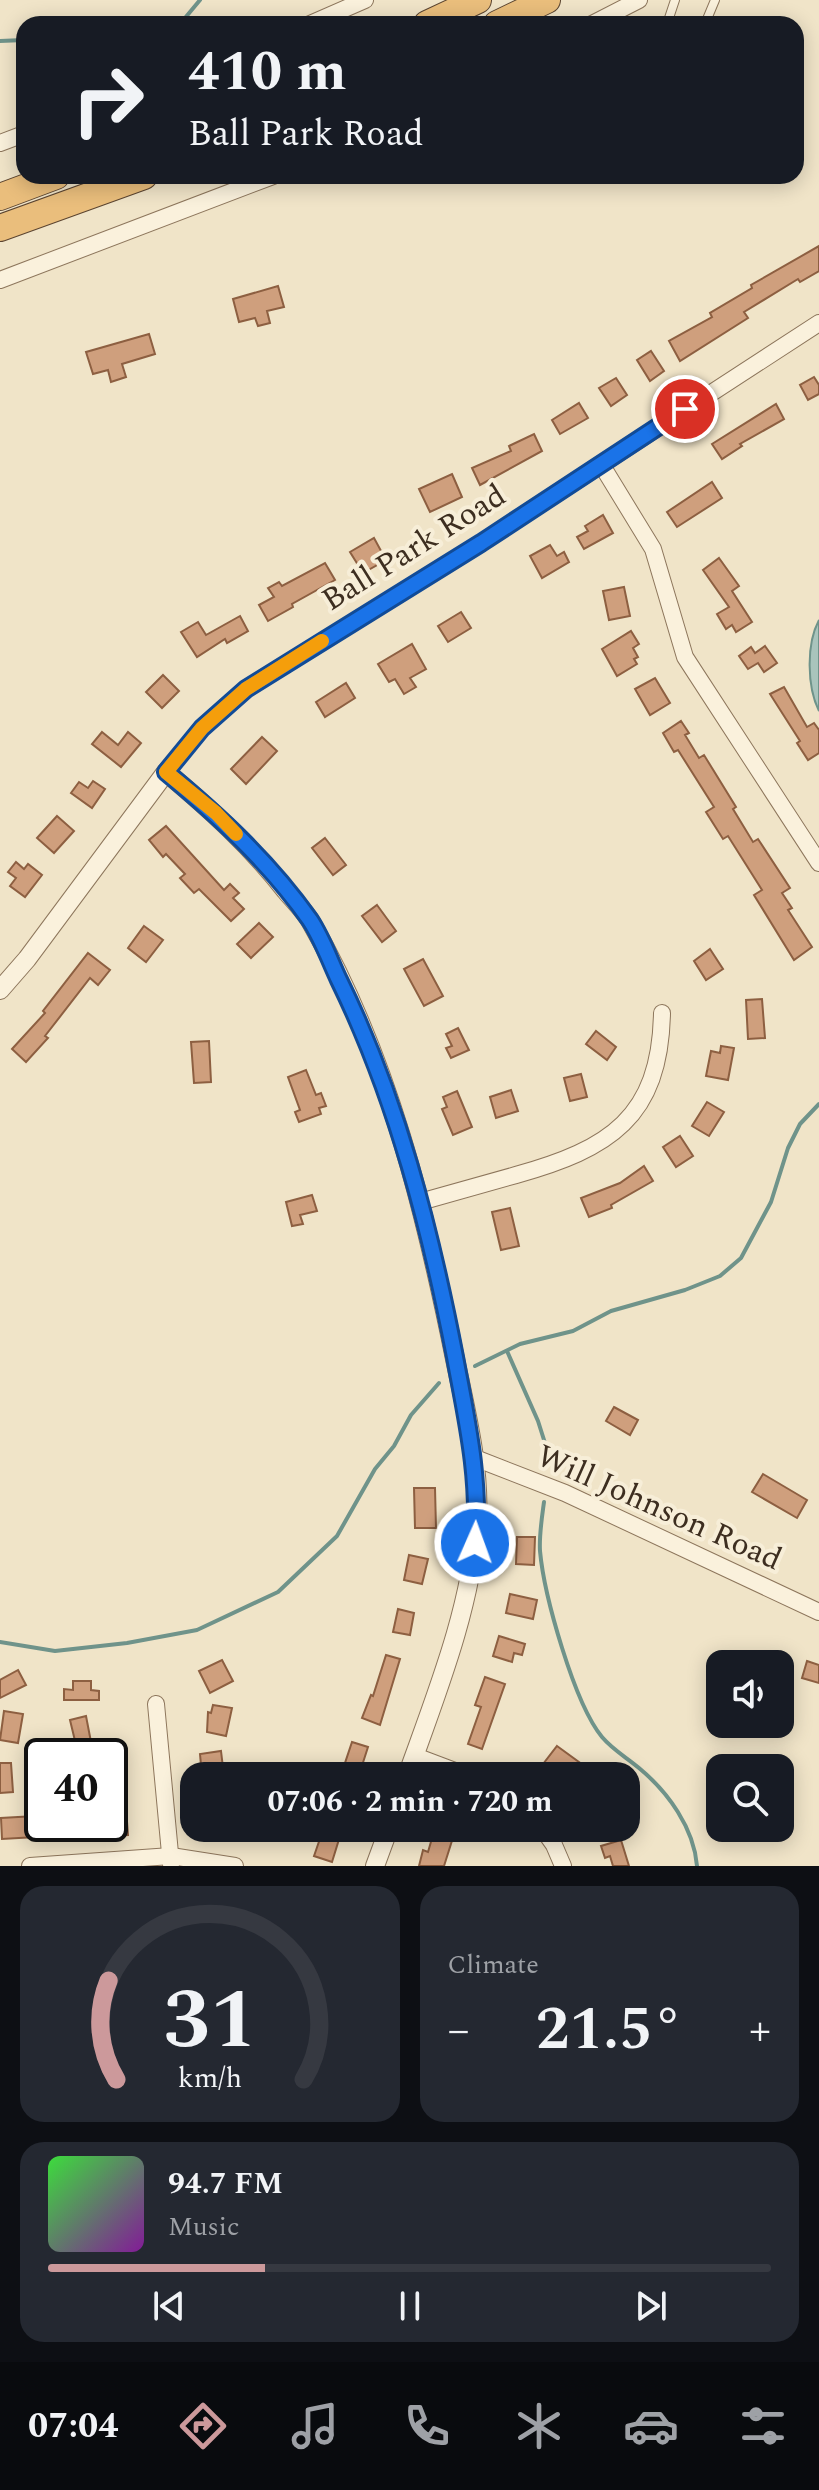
<!DOCTYPE html>
<html lang="en">
<head>
<meta charset="utf-8">
<style>
  :root { --surface:#171b24; --page:#242831; --text:#f1f3f6; --muted:#9ea1a6; --line:#363941; --accent:#cc999b }
  body { margin:0; font-family:Spectral,serif; background:var(--page); color:var(--text); height:100vh; display:flex; flex-direction:column; font-size:30px; white-space:nowrap }
  * { box-sizing:border-box; margin:0 }
  p { font-size:26px; color:var(--muted) }
  .icon { flex:none; width:44px; height:44px; fill:none; stroke:currentColor; stroke-width:2; stroke-linecap:round; stroke-linejoin:round }
  .map { position:relative; height:1866px; overflow:hidden }
  .panel { display:flex; flex-direction:column; gap:20px; padding:20px; background:#0d0f14; flex:1 }
  .panel>* { flex:none }
  .hud { position:absolute; left:16px; top:16px; width:788px; height:168px; border-radius:24px; box-shadow:0 4px 20px #0003; background:#171b24; color:var(--text); overflow:hidden }
  .buttons { position:absolute; left:706px; top:1650px; display:grid; gap:16px }
  .buttons a { display:grid; place-items:center; width:88px; height:88px; border-radius:16px; background:var(--surface); box-shadow:0 4px 20px #0003; font-size:40px }
  .speed { position:absolute; left:24px; top:1738px; display:flex; gap:16px; font-size:40px; font-weight:700; text-align:center }
  .speed>* { display:grid; place-content:center; width:104px; height:104px; border-radius:50%; background:var(--surface); box-shadow:0 4px 20px #0003; line-height:1 }
  .speed .limit { border:4px solid #111; border-radius:12px; background:#fff; color:#111 }
  .pin { position:absolute; display:grid; place-items:center; width:68px; height:68px; color:#fff; margin:-34px; border:4px solid #fff; border-radius:50%; box-shadow:0 2px 8px #0007 }
  .me { position:absolute; width:88px; margin:-44px; rotate:2deg; stroke-linejoin:round; filter:drop-shadow(0 0 6px #0008) }
  .turn { display:flex; align-items:center; gap:28px; height:168px; padding:0 40px; font-size:36px }
  .turn .icon { width:104px; height:104px; stroke-width:2.5 }
  .turn b { display:block; font-size:56px; line-height:68px }
  .big { font-size:60px; font-weight:700; line-height:1.1 }
  .panel .tile { flex:1; display:flex; flex-direction:column; justify-content:center; gap:12px; min-width:0; padding:0 28px; border-radius:24px; background:var(--page) }
  .panel .dial { align-items:center; gap:0 }
  .dial svg { height:208px; overflow:visible; fill:none; stroke:var(--line); stroke-width:7; stroke-linecap:round; text-anchor:middle }
  .dial text { fill:var(--text); stroke:none }
  .song { display:flex; align-items:center; gap:24px }
  .cover { width:96px; height:96px; border-radius:12px; background:linear-gradient(135deg,hsl(120 70% 55%),hsl(290 70% 35%)) }
  .played { height:8px; border-radius:4px; background:linear-gradient(90deg,var(--accent) 30%,var(--line) 30%) }
  .keys { display:flex; justify-content:space-around; direction:ltr }
  .heat { display:flex; justify-content:space-between; align-items:center; font-size:44px; direction:ltr }
  .panel .tiles { flex:1; display:grid; gap:20px; grid-template-columns:1fr 1fr }
  .tile:last-child { grid-column:span 2 }
  .trip { position:absolute; left:180px; top:1762px; width:460px; height:80px; border-radius:24px; background:var(--surface); box-shadow:0 4px 20px #0003; font-weight:700; line-height:80px; text-align:center }
  .menu { display:flex; height:128px; justify-content:space-around; align-items:center; background:#090b0e; color:var(--muted) }
  .menu .icon { width:56px; height:56px }
  .menu .on { color:var(--accent) }
  .menu b { font-size:36px; color:var(--text) }
  .map>svg:first-child { display:block }
  .water { fill:#a9c4bc; stroke:#6f938a; stroke-width:2 }
  .lines { fill:none; stroke-linecap:round; stroke-linejoin:round }
  .stream { stroke:#6f938a; stroke-width:4 }
  .building { fill:#cf9f7d; stroke:#8d5f41; stroke-width:2 }
  .service-casing { stroke:#8d765c; stroke-width:10 }
  .minor-casing { stroke:#8d765c; stroke-width:18 }
  .tertiary-casing { stroke:#8d765c; stroke-width:20 }
  .trunk-casing { stroke:#5b4430; stroke-width:28 }
  .service { stroke:#faf1dc; stroke-width:8 }
  .minor { stroke:#faf1dc; stroke-width:16 }
  .tertiary { stroke:#faf1dc; stroke-width:18 }
  .trunk { stroke:#eabe7c; stroke-width:26 }
  .route-casing { stroke:#114b97; stroke-width:20 }
  .route { stroke:#1a73e8; stroke-width:14 }
  .slow { stroke:#f59e0b; stroke-width:14 }
  .labels { text-anchor:middle; dominant-baseline:central; stroke-width:8; stroke-linejoin:round; paint-order:stroke }
  .street-label { font-size:32px; fill:#3d2e20; stroke:#f7eed8 }
</style>
</head>
<body>
<div class="map">
<svg width="819" height="1866" viewBox="0 0 819 1866">
  <rect width="100%" height="100%" fill="#f0e4c8"/>
  <!-- water -->
  <path class="water" d="M819 620V711C807 687 806 644 819 620Z"/>
  <g class="lines">
    <!-- stream -->
    <g class="stream">
      <polyline points="118,24 124,24"/>
      <polyline points="180,24 200,0"/>
      <polyline points="0,41 24,40"/>
      <polyline points="507,1351 538,1421 551,1462"/>
      <polyline points="475,1366 520,1344 573,1331 611,1311 685,1290 720,1276 741,1258 771,1202 788,1148 800,1124 819,1104"/>
      <path d="M544 1502C542 1517 539 1535 540 1551 544 1595 574 1703 602 1737 613 1750 626 1757 639 1768 668 1792 694 1828 697 1866"/>
      <polyline points="0,1642 55,1651 127,1643 197,1630 278,1592 337,1536 375,1469 394,1446 411,1415 439,1383"/>
    </g>
  </g>
  <!-- building -->
  <g class="building">
    <polygon points="819,246 819,271 800,282 798,279 744,312 748,318 680,361 669,341 712,317 710,313 752,288 751,285"/>
    <polygon points="278,286 284,307 267,311 270,323 258,326 255,318 239,322 233,299"/>
    <polygon points="149,334 155,354 122,364 126,377 111,382 108,370 93,374 86,352"/>
    <polygon points="651,351 664,371 650,381 637,360"/>
    <polygon points="814,377 819,385 819,394 808,400 800,385"/>
    <polygon points="616,378 627,395 611,406 599,388"/>
    <polygon points="579,403 588,418 560,434 552,420"/>
    <polygon points="776,404 784,419 740,444 742,446 722,459 712,444"/>
    <polygon points="534,434 542,451 480,485 472,468 511,451 509,446"/>
    <polygon points="452,474 462,497 430,512 419,489"/>
    <polygon points="712,482 722,498 677,527 667,512"/>
    <polygon points="603,515 613,533 584,549 577,537 588,531 585,526"/>
    <polygon points="374,538 386,560 363,573 350,552"/>
    <polygon points="550,545 557,556 564,552 569,562 542,578 530,556"/>
    <polygon points="719,558 739,586 732,591 752,622 736,632 732,625 726,629 717,614 729,607 703,570"/>
    <polygon points="325,563 335,580 292,604 293,607 268,621 259,605 274,597 268,588 279,582 282,586"/>
    <polygon points="624,587 630,616 609,620 603,591"/>
    <polygon points="461,612 471,628 448,642 438,626"/>
    <polygon points="240,616 248,631 227,643 225,639 197,657 181,632 198,622 206,635"/>
    <polygon points="631,631 639,644 633,648 638,657 634,659 637,664 617,676 602,649"/>
    <polygon points="412,644 426,669 410,678 416,687 404,694 395,679 389,682 378,664"/>
    <polygon points="765,646 777,663 764,672 758,663 748,669 739,656 751,647 755,653"/>
    <polygon points="163,675 179,691 162,708 146,692"/>
    <polygon points="655,678 670,703 650,715 635,689"/>
    <polygon points="346,683 355,698 325,717 316,702"/>
    <polygon points="784,687 807,727 814,723 819,730 819,753 808,760 797,743 800,741 770,694"/>
    <polygon points="681,721 689,733 685,735 699,758 704,755 736,807 733,809 753,842 758,839 790,888 782,893 792,908 788,910 812,947 794,960 754,895 762,890 728,836 723,839 706,812 714,807 678,750 674,752 663,733"/>
    <polygon points="102,732 118,745 128,732 141,743 121,767 92,744"/>
    <polygon points="262,737 277,751 246,784 231,769"/>
    <polygon points="93,781 105,789 92,808 71,793 79,782 88,788"/>
    <polygon points="57,816 74,831 54,853 37,838"/>
    <polygon points="166,826 224,890 230,884 239,893 233,898 244,909 231,921 199,889 194,893 180,878 185,874 166,854 163,857 149,840"/>
    <polygon points="325,838 346,865 333,875 312,848"/>
    <polygon points="16,862 24,869 28,864 42,875 25,897 10,886 16,878 8,872"/>
    <polygon points="377,905 396,931 382,942 362,916"/>
    <polygon points="259,923 273,937 251,958 237,944"/>
    <polygon points="144,926 163,940 146,962 128,948"/>
    <polygon points="710,949 723,969 706,980 694,961"/>
    <polygon points="88,953 110,970 98,985 90,978 45,1036 48,1038 26,1062 12,1049 45,1013 43,1011"/>
    <polygon points="423,959 443,996 424,1006 404,969"/>
    <polygon points="762,999 765,1038 748,1039 746,1000"/>
    <polygon points="458,1028 469,1050 451,1058 446,1048 452,1046 446,1034"/>
    <polygon points="596,1031 616,1047 607,1060 586,1044"/>
    <polygon points="209,1041 211,1082 194,1083 191,1042"/>
    <polygon points="721,1046 734,1048 728,1080 706,1076 711,1051 720,1053"/>
    <polygon points="306,1070 316,1095 321,1093 326,1106 319,1108 321,1114 299,1122 295,1112 300,1110 288,1077"/>
    <polygon points="581,1074 587,1097 570,1101 564,1078"/>
    <polygon points="511,1090 518,1111 496,1118 490,1097"/>
    <polygon points="457,1091 472,1127 453,1135 442,1109 447,1107 443,1097"/>
    <polygon points="707,1102 724,1112 709,1136 692,1126"/>
    <polygon points="680,1136 693,1156 676,1167 663,1147"/>
    <polygon points="644,1166 653,1181 611,1205 612,1208 589,1217 581,1198 620,1183"/>
    <polygon points="312,1195 317,1211 300,1215 303,1224 292,1226 286,1202"/>
    <polygon points="510,1208 519,1246 501,1250 492,1212"/>
    <polygon points="614,1407 638,1420 630,1435 606,1421"/>
    <polygon points="763,1474 807,1500 797,1518 752,1492"/>
    <polygon points="414,1488 435,1488 436,1528 415,1528"/>
    <polygon points="517,1537 535,1537 534,1565 516,1564"/>
    <polygon points="409,1555 428,1559 422,1584 404,1580"/>
    <polygon points="510,1594 537,1600 533,1619 506,1613"/>
    <polygon points="398,1609 414,1613 410,1635 393,1632"/>
    <polygon points="499,1636 525,1644 522,1655 514,1653 512,1662 493,1656"/>
    <polygon points="386,1655 400,1659 380,1725 362,1718 371,1695 373,1696"/>
    <polygon points="222,1660 233,1681 210,1693 199,1671"/>
    <polygon points="807,1661 819,1665 819,1683 802,1678"/>
    <polygon points="18,1670 26,1685 0,1698 0,1680"/>
    <polygon points="485,1677 505,1684 482,1749 468,1744 481,1707 475,1705"/>
    <polygon points="73,1681 91,1681 91,1690 99,1691 99,1700 64,1700 64,1689 73,1690"/>
    <polygon points="213,1705 232,1708 226,1736 207,1732 208,1712 211,1713"/>
    <polygon points="4,1711 23,1714 18,1743 0,1740"/>
    <polygon points="86,1716 91,1742 76,1745 70,1720"/>
    <polygon points="352,1742 368,1747 359,1775 343,1769"/>
    <polygon points="557,1746 583,1765 575,1776 550,1776 540,1768"/>
    <polygon points="221,1751 224,1776 202,1776 200,1754"/>
    <polygon points="110,1761 121,1761 123,1786 110,1787"/>
    <polygon points="0,1763 11,1763 13,1792 0,1793"/>
    <polygon points="126,1808 128,1835 110,1836 110,1809"/>
    <polygon points="35,1816 36,1837 2,1839 1,1818"/>
    <polygon points="435,1828 456,1828 444,1866 419,1866 423,1850 428,1852"/>
    <polygon points="323,1830 340,1836 332,1862 314,1856"/>
    <polygon points="621,1840 629,1866 613,1866 610,1856 605,1858 601,1846"/>
  </g>
  <g class="lines">
    <defs>
      <g id="service">
        <polyline points="667,24 675,0"/>
        <polyline points="705,24 715,0"/>
      </g>
      <g id="minor">
        <polyline points="310,24 365,0"/>
        <polyline points="592,24 639,0"/>
        <polyline points="0,143 24,134"/>
        <polyline points="0,280 273,176"/>
        <polyline points="601,464 653,549 685,657 819,863"/>
        <polyline points="166,772 202,728 246,689 481,543 819,323"/>
        <path d="M420 1202C452 1193 484 1184 516 1175 609 1149 660 1118 662 1013"/>
        <polyline points="475,1458 565,1493 819,1612"/>
        <polyline points="156,1704 171,1864"/>
        <polyline points="415,1756 468,1776"/>
        <polyline points="542,1828 554,1845 563,1866"/>
        <polyline points="30,1866 171,1856 235,1866"/>
      </g>
      <g id="tertiary">
        <path d="M0 990 27 959 166 772C210 809 251 846 286 891 295 902 306 912 312 924 388 1057 425 1210 455 1359 466 1412 480 1466 477 1520 472 1606 436 1695 407 1776"/>
        <polyline points="375,1866 389,1828"/>
      </g>
      <g id="trunk">
        <polyline points="427,24 478,0"/>
        <polyline points="497,24 547,0"/>
        <polyline points="0,197 56,176"/>
        <polyline points="0,228 144,176"/>
      </g>
    </defs>
    <!-- service casing -->
    <use href="#service" class="service-casing"/>
    <!-- minor casing -->
    <use href="#minor" class="minor-casing"/>
    <!-- tertiary casing -->
    <use href="#tertiary" class="tertiary-casing"/>
    <!-- trunk casing -->
    <use href="#trunk" class="trunk-casing"/>
    <!-- service -->
    <use href="#service" class="service"/>
    <!-- minor -->
    <use href="#minor" class="minor"/>
    <!-- tertiary -->
    <use href="#tertiary" class="tertiary"/>
    <!-- trunk -->
    <use href="#trunk" class="trunk"/>
  </g>
  <g class="lines">
    <defs>
      <path id="route" d="M475 1543C480 1477 467 1422 455 1357 430 1228 397 1099 339 980 330 961 322 938 310 920 270 863 219 816 166 772L202 728 246 689 481 543 685 409"/>
    </defs>
    <!-- route casing -->
    <use href="#route" class="route-casing"/>
    <!-- route -->
    <use href="#route" class="route"/>
    <!-- slow -->
    <polyline class="slow" points="236,834 216,813 166,772 202,728 246,689 322,641"/>
  </g>
  <g class="labels">
    <!-- street labels -->
    <g class="street-label">
      <text transform="translate(414 548) rotate(-32)">Ball Park Road</text>
      <text transform="translate(659 1508) rotate(24)">Will Johnson Road</text>
    </g>
  </g>
</svg>
<div class="buttons">
<a><svg class="icon" aria-label="sound" viewBox="0 0 24 24"><path d="M4 9h4l5-4v14l-5-4H4zM17 9q2 3 0 6"/></svg></a>
<a><svg class="icon" aria-label="search" viewBox="0 0 24 24"><circle cx="10" cy="10" r="6"/><path d="M15 15l6 6"/></svg></a>
</div>
<div class="speed"><div class="limit">40</div></div>
<div class="pin" style="left:685px;top:409px;background:#d93025"><svg class="icon" aria-label="arrive" viewBox="0 0 24 24"><path d="M6 21V4h12l-3 4 3 4H6"/></svg></div>
<svg class="me" style="left:475px;top:1543px" viewBox="-20 -20 40 40"><circle r="17" fill="#1a73e8" stroke="#fff" stroke-width="3"/><path d="M0-11L8 9 0 5-8 9z" fill="#fff"/></svg>
<div class="trip">07:06 · 2 min · 720 m</div>
<div class="hud">
<div class="turn"><svg class="icon" aria-label="right" viewBox="0 0 24 24"><path d="M7 20v-9h11M14 6l5 5-5 5"/></svg><div><b>410 m</b>Ball Park Road</div></div>
</div>
</div>
<section class="panel">
<div class="tiles">
<div class="tile dial"><svg viewBox="0 0 100 80">
<path d="M14 69A42 42 0 1 1 86 69"/>
<path d="M14 69A42 42 0 0 1 11 31" stroke="#cc999b"/>
<text x="50" y="56" font-size="32" font-weight="700">31</text>
<text x="50" y="72" font-size="11">km/h</text>
</svg></div>
<div class="tile"><p>Climate</p>
<div class="heat"><a>−</a><b class="big">21.5°</b><a>+</a></div>
</div>
<div class="tile">
<div class="song"><i class="cover"></i><div><b>94.7 FM</b><p>Music</p></div></div>
<div class="played"></div>
<div class="keys"><svg class="icon" aria-label="previous" viewBox="0 0 24 24"><path d="M18 5L8 12l10 7zM5 5v14"/></svg><svg class="icon" aria-label="pause" viewBox="0 0 24 24"><path d="M8 5v14M16 5v14"/></svg><svg class="icon" aria-label="next" viewBox="0 0 24 24"><path d="M6 5l10 7-10 7zM19 5v14"/></svg></div>
</div>
</div>
</section>
<nav class="menu">
<b>07:04</b>
<svg class="icon on" aria-label="directions" viewBox="0 0 24 24"><path d="M12 3l9 9-9 9-9-9zM9 14v-3h6M13 9l2 2-2 2"/></svg>
<svg class="icon" aria-label="music" viewBox="0 0 24 24"><path d="M9 18V5l10-2v13"/><circle cx="6" cy="18" r="3"/><circle cx="16" cy="16" r="3"/></svg>
<svg class="icon" aria-label="phone" viewBox="0 0 24 24"><path d="M5 4h4l2 5-3 2q2 4 5 5l2-3 5 2v4C11 20 4 13 5 4z"/></svg>
<svg class="icon" aria-label="climate" viewBox="0 0 24 24"><path d="M12 3v18M4 7l16 10M4 17L20 7"/></svg>
<svg class="icon" aria-label="car" viewBox="0 0 24 24"><path d="M5 17H2v-5l4-1 3-4h7l3 4 3 1v5h-3M9 17h6M6 11h13"/><circle cx="7" cy="17" r="2"/><circle cx="17" cy="17" r="2"/></svg>
<svg class="icon" aria-label="filters" viewBox="0 0 24 24"><path d="M4 7h16M4 17h16"/><circle cx="9" cy="7" r="2"/><circle cx="15" cy="17" r="2"/></svg>
</nav>
</body>
</html>
